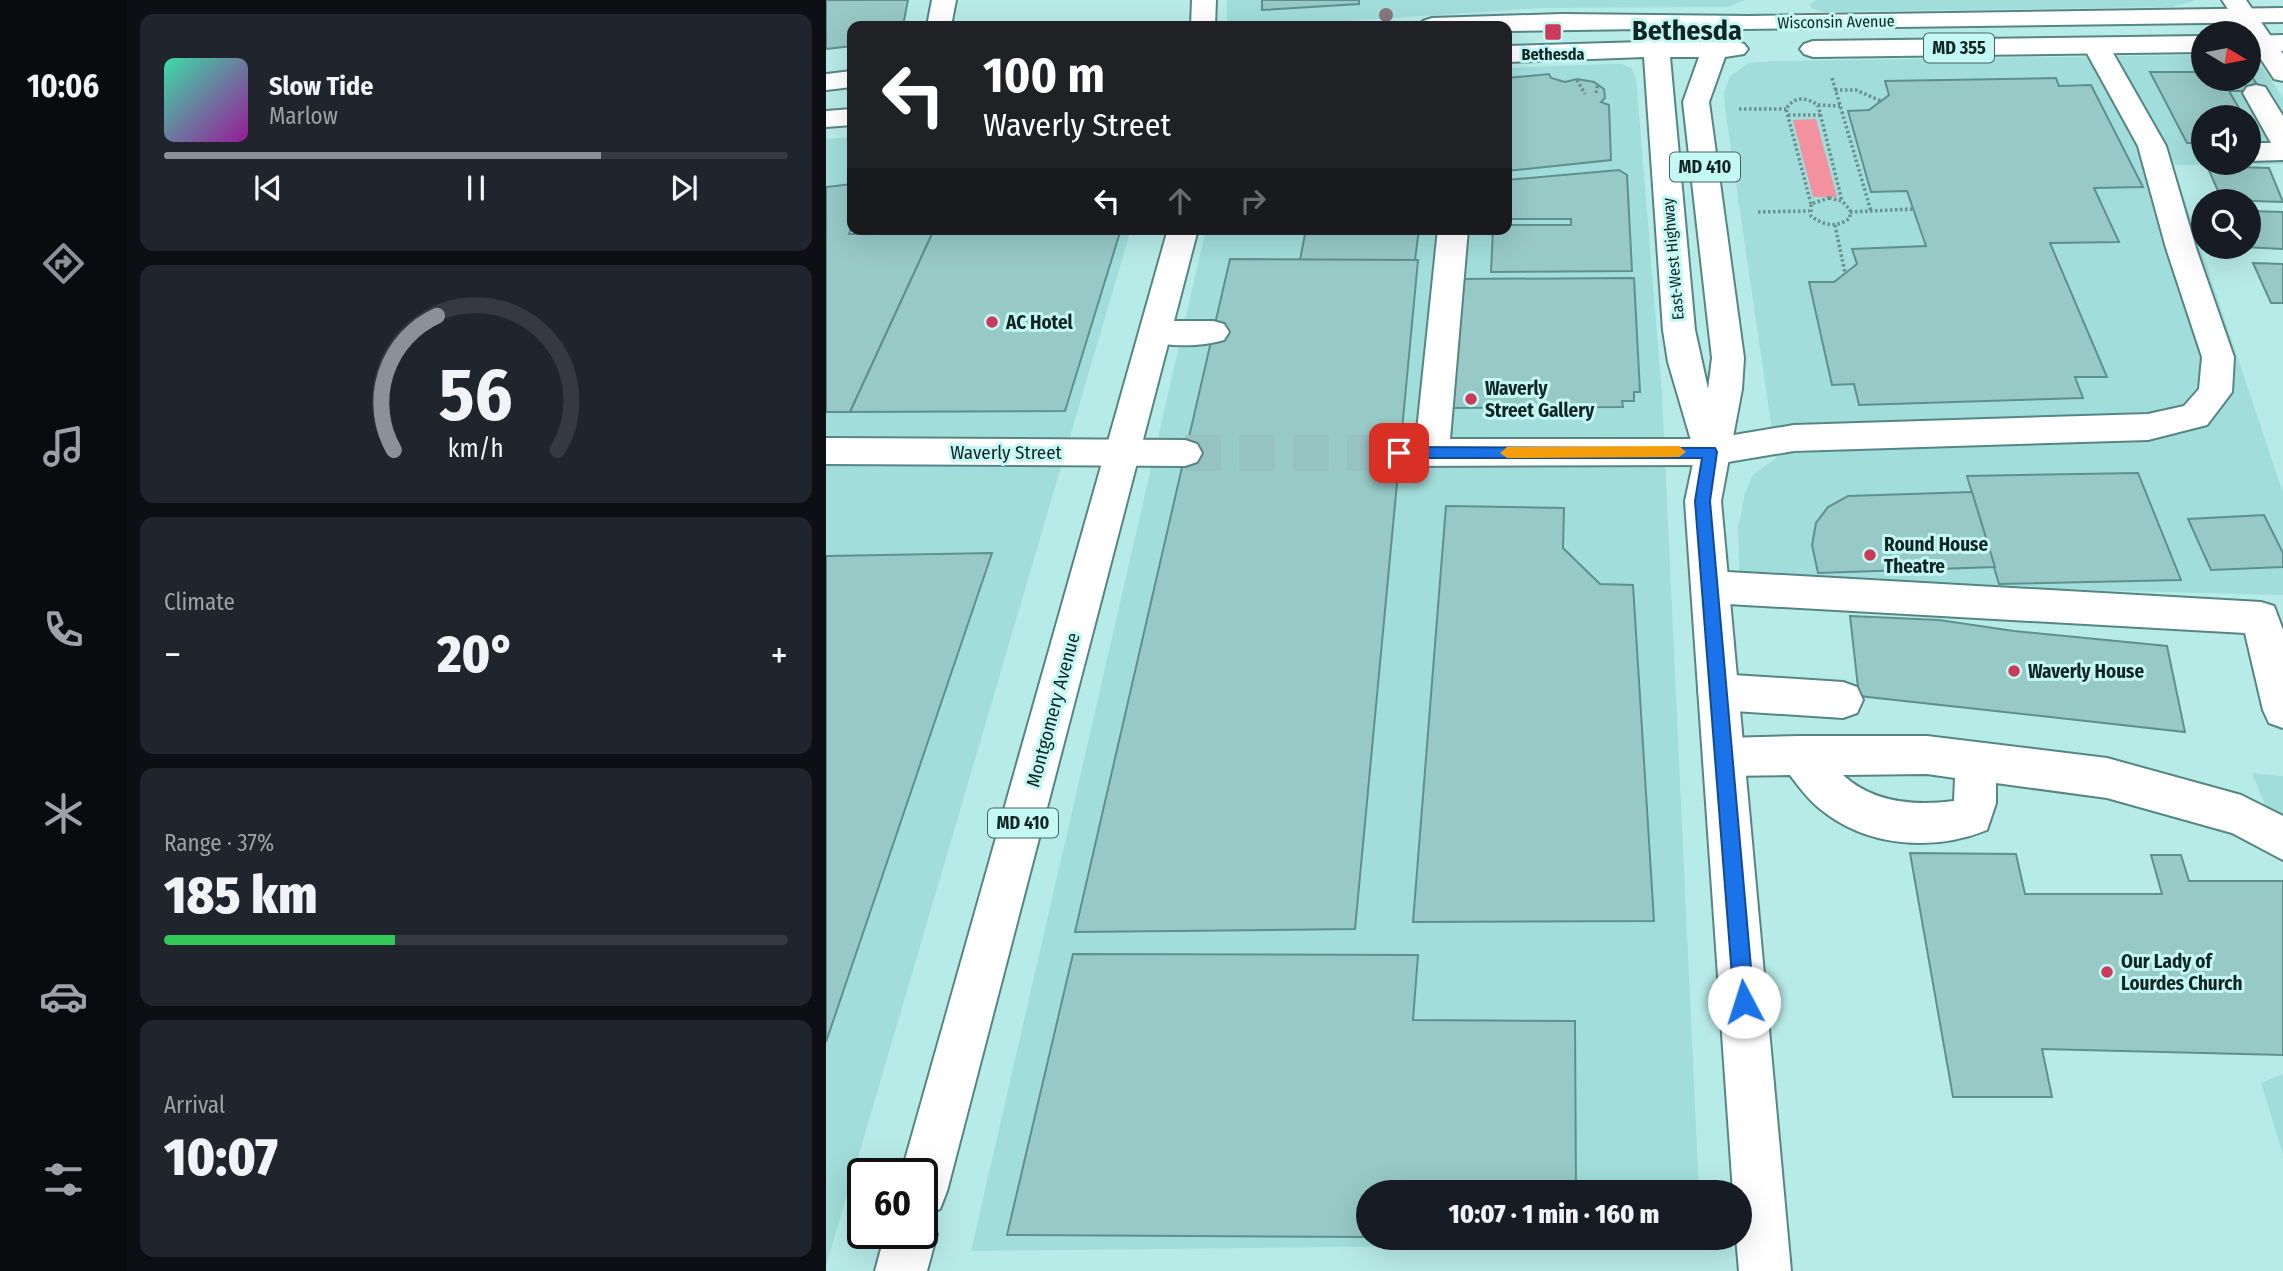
<!DOCTYPE html>
<html lang="en">
<head>
<meta charset="utf-8">
<style>
  :root { --surface:#171b24; --page:#20242c; --text:#f1f3f6; --muted:#9ea1a6; --line:#363941; --accent:#8c9099 }
  body { margin:0; font-family:"Fira Sans Condensed",sans-serif; background:var(--page); color:var(--text); height:100vh; display:flex; flex-direction:column; font-size:26px; white-space:nowrap }
  * { box-sizing:border-box; margin:0 }
  p { font-size:23px; color:var(--muted) }
  .icon { flex:none; width:38px; height:38px; fill:none; stroke:currentColor; stroke-width:2; stroke-linecap:round; stroke-linejoin:round }
  .map { position:relative; flex:1; overflow:hidden }
  .side { display:flex; flex-direction:column; gap:14px; padding:14px; background:#0d0f14; width:700px }
  .side>* { flex:none }
  .banner { position:absolute; left:21px; top:21px; width:665px; height:214px; border-radius:14px; box-shadow:0 7px 28px #0002; background:#202124; color:#fff; overflow:hidden }
  .needle { width:46px; rotate:100deg }
  .fabs { position:absolute; left:1365px; top:21px; display:grid; gap:14px }
  .fabs a { display:grid; place-items:center; width:70px; height:70px; border-radius:50%; background:var(--surface); box-shadow:0 7px 28px #0002; font-size:35px }
  .speed { position:absolute; left:21px; top:1158px; display:flex; gap:14px; font-size:35px; font-weight:700; text-align:center }
  .speed>* { display:grid; place-content:center; width:91px; height:91px; border-radius:50%; background:var(--surface); box-shadow:0 7px 28px #0002; line-height:1 }
  .speed .limit { border:4px solid #111; border-radius:10px; background:#fff; color:#111 }
  .pin { position:absolute; display:grid; place-items:center; width:60px; height:60px; color:#fff; margin:-30px; border-radius:14px; box-shadow:0 4px 10px #0006 }
  .me { position:absolute; width:77px; margin:-38px; rotate:355deg; stroke-linejoin:round; filter:drop-shadow(0 0 5px #0008) }
  .turn { display:flex; align-items:center; gap:24px; height:147px; padding:0 21px; font-size:32px }
  .turn .icon { width:91px; height:91px; stroke-width:2.5 }
  .turn b { display:block; font-size:49px; line-height:60px }
  .lanes { display:flex; align-items:center; height:66px; padding:0 21px; background:#0003; justify-content:center; gap:35px; direction:ltr }
  .lanes .off { opacity:.35 }
  .big { font-size:52px; font-weight:800; line-height:1.1 }
  .side .tile { flex:1; display:flex; flex-direction:column; justify-content:center; gap:10px; min-width:0; padding:0 24px; border-radius:14px; background:var(--page) }
  .side .dial { align-items:center; gap:0 }
  .dial svg { height:182px; overflow:visible; fill:none; stroke:var(--line); stroke-width:7; stroke-linecap:round; text-anchor:middle }
  .dial text { fill:var(--text); stroke:none }
  .song { display:flex; align-items:center; gap:21px }
  .cover { width:84px; height:84px; border-radius:10px; background:linear-gradient(135deg,hsl(160 70% 55%),hsl(300 70% 35%)) }
  .played { height:7px; border-radius:4px; background:linear-gradient(90deg,var(--accent) 70%,var(--line) 70%) }
  .keys { display:flex; justify-content:space-around; direction:ltr }
  .heat { display:flex; justify-content:space-between; align-items:center; font-size:38px; direction:ltr }
  .charge { height:10px; border-radius:5px; background:linear-gradient(90deg,#34c759 37%,var(--line) 0) }
  .trip { position:absolute; left:530px; top:1180px; width:396px; height:70px; border-radius:35px; background:var(--surface); box-shadow:0 7px 28px #0002; font-weight:800; line-height:70px; text-align:center }
  main { display:flex; flex:1; min-height:0 }
  .menu { display:flex; flex-direction:column; width:126px; justify-content:space-around; align-items:center; background:#090b0e; color:var(--muted) }
  .menu .icon { width:49px; height:49px }
  .menu .selected { color:var(--accent) }
  .menu b { font-size:32px; color:var(--text) }
  .map>svg:first-child { display:block }
  .built { fill:#a1ddda; fill-rule:evenodd }
  .green { fill:#f3929e }
  .building { fill:#97c9c7; stroke:#5f908e; stroke-width:2 }
  .lines { fill:none; stroke-linecap:round; stroke-linejoin:round }
  .minor-tunnel { stroke:#96c3c1; stroke-width:36; stroke-dasharray:36 18; stroke-linecap:butt }
  .minor-casing { stroke:#568684; stroke-width:4 }
  .major-casing { stroke:#568684; stroke-width:4 }
  .path { stroke:#6b918f; stroke-width:3.5; stroke-dasharray:2.5 2.5; stroke-linecap:butt }
  .minor { fill:#fff; fill-rule:evenodd }
  .major { fill:#fff; fill-rule:evenodd }
  .tree { fill:#89777e }
  .route { fill:#1a73e8; stroke:#114b97; stroke-width:2 }
  .slow { fill:#f59e0b }
  .poi-dot { fill:#cb3b59; stroke:#c4f8f5; stroke-width:2.5 }
  .labels { text-anchor:middle; dominant-baseline:central; stroke-width:6; stroke-linejoin:round; paint-order:stroke }
  .far-street-label { font-size:16px; fill:#102524; stroke:#c4f8f5 }
  .far-poi-label { font-size:16px; font-weight:bold; fill:#102524; stroke:#c4f8f5 }
  .shield { fill:#c4f8f5; stroke:#466463; stroke-width:2 }
  .shield-label { font-size:18px; font-weight:bold; fill:#102524 }
  .poi-label { font-size:19px; font-weight:bold; fill:#102524; stroke:#c4f8f5; text-anchor:start }
  .street-label { font-size:19px; fill:#102524; stroke:#c4f8f5 }
  .far-town-label { font-size:28px; font-weight:bold; fill:#102524; stroke:#c4f8f5 }
</style>
</head>
<body>
<main>
<nav class="menu">
<b>10:06</b>
<svg class="icon selected" aria-label="directions" viewBox="0 0 24 24"><path d="M12 3l9 9-9 9-9-9zM9 14v-3h6M13 9l2 2-2 2"/></svg>
<svg class="icon" aria-label="music" viewBox="0 0 24 24"><path d="M9 18V5l10-2v13"/><circle cx="6" cy="18" r="3"/><circle cx="16" cy="16" r="3"/></svg>
<svg class="icon" aria-label="phone" viewBox="0 0 24 24"><path d="M5 4h4l2 5-3 2q2 4 5 5l2-3 5 2v4C11 20 4 13 5 4z"/></svg>
<svg class="icon" aria-label="climate" viewBox="0 0 24 24"><path d="M12 3v18M4 7l16 10M4 17L20 7"/></svg>
<svg class="icon" aria-label="car" viewBox="0 0 24 24"><path d="M5 17H2v-5l4-1 3-4h7l3 4 3 1v5h-3M9 17h6M6 11h13"/><circle cx="7" cy="17" r="2"/><circle cx="17" cy="17" r="2"/></svg>
<svg class="icon" aria-label="filters" viewBox="0 0 24 24"><path d="M4 7h16M4 17h16"/><circle cx="9" cy="7" r="2"/><circle cx="15" cy="17" r="2"/></svg>
</nav>
<section class="side">
<div class="tile">
<div class="song"><i class="cover"></i><div><b>Slow Tide</b><p>Marlow</p></div></div>
<div class="played"></div>
<div class="keys"><svg class="icon" aria-label="previous" viewBox="0 0 24 24"><path d="M18 5L8 12l10 7zM5 5v14"/></svg><svg class="icon" aria-label="pause" viewBox="0 0 24 24"><path d="M8 5v14M16 5v14"/></svg><svg class="icon" aria-label="next" viewBox="0 0 24 24"><path d="M6 5l10 7-10 7zM19 5v14"/></svg></div>
</div>
<div class="tile dial"><svg viewBox="0 0 100 80">
<path d="M14 69A42 42 0 1 1 86 69"/>
<path d="M14 69A42 42 0 0 1 33 10" stroke="#8c9099"/>
<text x="50" y="56" font-size="32" font-weight="700">56</text>
<text x="50" y="72" font-size="11">km/h</text>
</svg></div>
<div class="tile"><p>Climate</p>
<div class="heat"><a>−</a><b class="big">20°</b><a>+</a></div>
</div>
<div class="tile"><p>Range · 37%</p><b class="big">185 km</b><div class="charge"></div></div>
<div class="tile"><p>Arrival</p><b class="big">10:07</b></div>
</section>
<div class="map">
<svg width="1457" height="1271" viewBox="0 0 1457 1271">
  <rect width="100%" height="100%" fill="#b7ebe8"/>
  <!-- built -->
  <g class="built">
    <polygon points="401,0 920,0 901,7 715,8 445,26 406,26 401,19"/>
    <polygon points="990,0 1370,0 1346,7 997,12 985,8 984,4"/>
    <path d="M1377 55V79H1423V60L1438 69 1457 98V164L1347 165 1457 493V595L914 581 912 529 919 493 927 475 950 458 899 108 898 93 904 76 923 63 947 61ZM1377 117H1423V163H1377Z"/>
    <polygon points="782,64 796,64 805,68 810,78 836,394 873,1192 542,1192 542,1237 875,1237 876,1243 145,1251 380,229 681,229 681,68"/>
    <polygon points="26,137 26,229 305,229 0,1266 0,139"/>
    <polygon points="1426,773 1457,776 1457,850"/>
    <polygon points="1457,1074 1457,1155 1435,1083"/>
  </g>
  <!-- green -->
  <polygon class="green" points="990,119 1011,197 987,197 967,120"/>
  <!-- building -->
  <g class="building">
    <polygon points="0,0 82,0 77,26 26,26 26,46 0,49"/>
    <polygon points="436,0 533,0 533,4 436,10"/>
    <polygon points="1324,72 1377,72 1377,79 1423,79 1423,72 1435,91 1403,91 1418,117 1377,117 1377,143 1361,143"/>
    <polygon points="723,74 725,78 739,82 751,79 768,82 778,89 779,98 775,102 783,105 785,160 681,171 681,78"/>
    <polygon points="1230,78 1233,86 1265,85 1317,187 1268,188 1293,242 1224,243 1281,377 1249,377 1257,398 1033,405 1028,384 1006,385 983,282 1008,282 1031,264 1026,249 1100,246 1081,191 1045,192 1022,111 1043,110 1063,95 1059,81"/>
    <polygon points="1381,166 1443,168 1457,202 1396,200"/>
    <polygon points="793,170 801,175 806,271 665,272 667,229 681,229 681,225 745,225 745,219 681,219 681,180"/>
    <polygon points="26,184 26,226 23,234 106,234 24,412 0,412 0,187"/>
    <polygon points="1423,211 1457,212 1457,249 1418,247 1423,247"/>
    <polygon points="147,229 295,229 239,411 24,412 106,234"/>
    <polygon points="480,229 593,229 589,260 474,260"/>
    <polygon points="404,259 592,260 529,929 249,932"/>
    <polygon points="1427,263 1457,264 1457,303 1445,303"/>
    <polygon points="808,278 814,392 808,392 808,401 796,401 797,407 625,408 633,279"/>
    <polygon points="1312,473 1355,580 1173,584 1141,476"/>
    <polygon points="1146,492 1169,567 992,573 986,545 990,523 1002,507 1022,496"/>
    <polygon points="620,506 738,508 737,548 774,584 807,585 828,921 587,922"/>
    <polygon points="1438,515 1457,553 1457,567 1385,570 1362,519"/>
    <polygon points="166,553 0,1042 0,556"/>
    <polygon points="1024,616 1113,620 1188,631 1341,646 1359,732 1033,696"/>
    <polygon points="1084,853 1190,854 1199,894 1336,894 1325,855 1355,855 1363,881 1457,881 1457,1055 1216,1049 1226,1097 1127,1097"/>
    <polygon points="247,954 592,955 587,1020 749,1021 750,1192 542,1192 542,1237 181,1235"/>
  </g>
  <g class="lines">
    <!-- minor-tunnel -->
    <polyline class="minor-tunnel" points="359,453 573,453"/>
    <defs>
      <g id="minor">
        <polygon points="106,0 130,0 125,26 101,26"/>
        <polygon points="1396,0 1420,0 1457,54 1457,81 1448,79 1423,41 1423,33 1418,33"/>
        <polygon points="1270,38 1279,41 1283,46 1340,146 1370,248 1408,357 1406,392 1381,425 1322,440 968,451 884,465 573,466 561,462 556,453 561,444 573,440 590,440 612,229 642,229 624,439 884,439 968,425 1322,414 1358,406 1373,389 1376,357 1340,248 1312,146 1257,46 1261,41"/>
        <polygon points="1430,85 1439,87 1457,116 1457,160 1423,161 1423,143 1445,143 1417,93 1421,87"/>
        <path d="M329 321H387L398 324 403 332 398 340C375 347 341 347 318 340L313 332 318 324Z"/>
        <polygon points="0,438 359,440 371,444 376,453 371,462 359,466 0,464"/>
        <polygon points="884,571 1435,602 1448,606 1457,630 1457,728 1443,723 1437,710 1419,633 884,603 871,598 865,587 871,576"/>
        <polygon points="892,674 1017,682 1031,687 1037,700 1031,713 1017,718 892,710 878,705 872,692 878,679"/>
        <path d="M973 736H1101L1281 758 1415 795 1457 816V860L1406 833 1281 798 1170 783V803L1161 830C1107 852 1039 847 993 808 982 799 973 787 964 775L898 776 883 770 877 757 883 744 898 738ZM1101 774 1129 778 1128 801C1089 806 1047 803 1017 775Z"/>
      </g>
      <g id="major">
        <polygon points="366,0 390,0 389,26 365,26"/>
        <path d="M1457 8V22L841 30 842 42 909 41 918 44 922 49 918 54 899 57 883 102 918 358 916 389 895 501 965 1271H913L910 1237H914V1192H907L859 501 869 454 842 362 837 330 818 57 681 62V46L817 42 816 29 681 31V26H593L597 21 606 18 736 14 923 16ZM844 57H873L857 102 886 358 882 389 869 330Z"/>
        <polygon points="1457,35 1457,51 1423,52 1423,36"/>
        <polygon points="1377,36 1377,52 987,57 978,54 974,49 978,44 987,41"/>
        <polygon points="26,71 26,87 0,90 0,74"/>
        <polygon points="26,109 26,125 0,127 0,111"/>
        <polygon points="342,229 372,229 121,1191 114,1209 100,1215 111,1234 101,1271 49,1271 59,1234 96,1234 96,1174 75,1174"/>
      </g>
    </defs>
    <!-- minor casing -->
    <use href="#minor" class="minor-casing"/>
    <!-- major casing -->
    <use href="#major" class="major-casing"/>
    <!-- path -->
    <g class="path">
      <polyline points="1006,78 1045,211"/>
      <polyline points="751,80 759,94"/>
      <polyline points="1009,90 1030,90 1055,101"/>
      <polyline points="770,93 772,83"/>
      <polyline points="992,105 1014,106"/>
      <polyline points="913,109 960,109"/>
      <polyline points="962,115 995,115"/>
      <path d="M1003 198 1016 201 1024 210V218C1011 228 998 226 985 216V204Z"/>
      <path d="M985 204 960 109C968 96 980 97 992 105L1016 201"/>
      <polyline points="932,212 983,211"/>
      <polyline points="1024,212 1087,209"/>
      <polyline points="1009,225 1019,273"/>
    </g>
    <!-- minor -->
    <use href="#minor" class="minor"/>
    <!-- major -->
    <use href="#major" class="major"/>
  </g>
  <!-- trees -->
  <circle class="tree" cx="560" cy="15" r="7"/>
  <!-- route -->
  <polygon class="route" points="573,447 889,448 891,452 884,501 928,1002 925,1008 918,1011 911,1008 908,1002 869,501 876,458 573,458 566,453"/>
  <!-- slow -->
  <polygon class="slow" points="853,446 860,452 853,457 681,458 674,453 681,447"/>
  <!-- markers -->
  <g class="poi-dot">
    <rect x="718" y="23" width="18" height="18" rx="3.5"/>
    <circle cx="166" cy="322" r="7"/>
    <circle cx="645" cy="399" r="7"/>
    <circle cx="1044" cy="555" r="7"/>
    <circle cx="1188" cy="671" r="7"/>
    <circle cx="1281" cy="972" r="7"/>
  </g>
  <g class="labels">
    <!-- far-street labels -->
    <g class="far-street-label">
      <text transform="translate(1010 22) rotate(-1)">Wisconsin Avenue</text>
      <text transform="translate(847 259) rotate(-95)">East-West Highway</text>
    </g>
    <!-- far-poi labels -->
    <g class="far-poi-label">
      <text x="727" y="54">Bethesda</text>
    </g>
    <!-- shield labels -->
    <g class="shield">
      <rect x="1098" y="33.5" width="70" height="29" rx="5"/>
      <rect x="844" y="152.5" width="70" height="29" rx="5"/>
      <rect x="162" y="808.5" width="70" height="29" rx="5"/>
    </g>
    <g class="shield-label">
      <text x="1133" y="48">MD 355</text>
      <text x="879" y="167">MD 410</text>
      <text x="197" y="823">MD 410</text>
    </g>
    <!-- poi labels -->
    <g class="poi-label">
      <text x="180" y="322">AC Hotel</text>
      <text x="659" y="388">Waverly<tspan x="659" dy="22">Street Gallery</tspan></text>
      <text x="1058" y="544">Round House<tspan x="1058" dy="22">Theatre</tspan></text>
      <text x="1202" y="671">Waverly House</text>
      <text x="1295" y="961">Our Lady of<tspan x="1295" dy="22">Lourdes Church</tspan></text>
    </g>
    <!-- street labels -->
    <g class="street-label">
      <text x="180" y="452">Waverly Street</text>
      <text transform="translate(227 710) rotate(-75)">Montgomery Avenue</text>
    </g>
    <!-- far-town labels -->
    <g class="far-town-label">
      <text x="861" y="30">Bethesda</text>
    </g>
  </g>
</svg>
<div class="fabs">
<a><svg class="needle" viewBox="-14 -14 28 28"><path d="M0-13l5 13h-10z" fill="#e53935"/><path d="M0 13l5-13h-10z" fill="#9ea1a6"/></svg></a>
<a><svg class="icon" aria-label="sound" viewBox="0 0 24 24"><path d="M4 9h4l5-4v14l-5-4H4zM17 9q2 3 0 6"/></svg></a>
<a><svg class="icon" aria-label="search" viewBox="0 0 24 24"><circle cx="10" cy="10" r="6"/><path d="M15 15l6 6"/></svg></a>
</div>
<div class="speed"><div class="limit">60</div></div>
<div class="pin" style="left:573px;top:453px;background:#d93025"><svg class="icon" aria-label="arrive" viewBox="0 0 24 24"><path d="M6 21V4h12l-3 4 3 4H6"/></svg></div>
<svg class="me" style="left:918px;top:1002px" viewBox="-20 -20 40 40"><circle r="19" fill="#fff"/><path d="M0-13L10 11 0 6-10 11z" fill="#1a73e8"/></svg>
<div class="trip">10:07 · 1 min · 160 m</div>
<div class="banner">
<div class="turn"><svg class="icon" aria-label="left" viewBox="0 0 24 24"><path d="M17 20v-9H6M10 6l-5 5 5 5"/></svg><div><b>100 m</b>Waverly Street</div></div>
<div class="lanes"><svg class="icon" aria-label="left" viewBox="0 0 24 24"><path d="M17 20v-9H6M10 6l-5 5 5 5"/></svg><svg class="icon off" aria-label="ahead" viewBox="0 0 24 24"><path d="M12 20V5M6 11l6-6 6 6"/></svg><svg class="icon off" aria-label="right" viewBox="0 0 24 24"><path d="M7 20v-9h11M14 6l5 5-5 5"/></svg></div>
</div>
</div>
</main>
</body>
</html>
